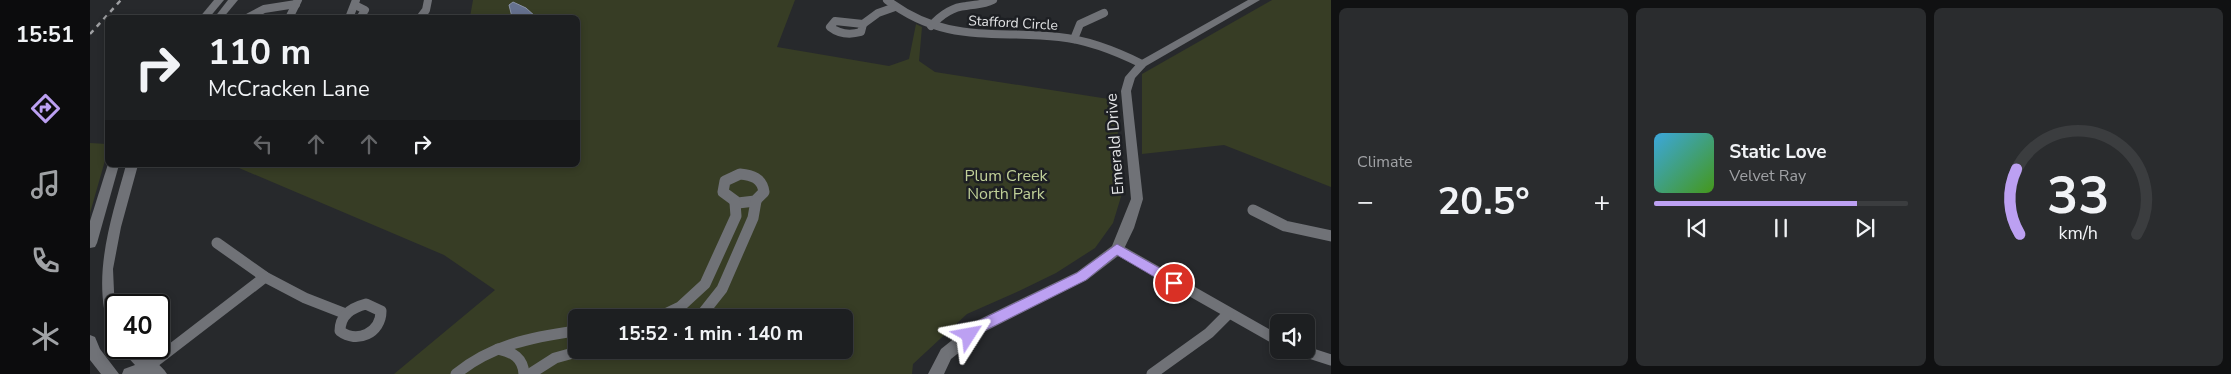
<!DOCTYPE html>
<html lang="en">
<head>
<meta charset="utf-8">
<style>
  :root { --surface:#1d1f21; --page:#2a2c2e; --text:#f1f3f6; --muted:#a0a2a5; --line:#3b3d3f; --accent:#bca0f2 }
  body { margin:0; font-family:"Nunito Sans",sans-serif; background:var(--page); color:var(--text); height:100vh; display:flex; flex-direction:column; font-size:19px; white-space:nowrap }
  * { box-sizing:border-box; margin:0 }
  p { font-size:16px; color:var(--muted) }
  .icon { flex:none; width:28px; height:28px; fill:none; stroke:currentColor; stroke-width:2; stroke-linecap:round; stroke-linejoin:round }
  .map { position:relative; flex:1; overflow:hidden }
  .details { display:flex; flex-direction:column; gap:8px; padding:8px; background:#101112; width:900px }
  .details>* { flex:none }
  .hud { position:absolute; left:15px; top:15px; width:475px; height:152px; border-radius:8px; box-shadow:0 2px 8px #0003,0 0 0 1px var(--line); background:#1d1f21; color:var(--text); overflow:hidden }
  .fabs { position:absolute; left:1180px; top:314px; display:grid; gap:10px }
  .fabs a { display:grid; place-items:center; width:45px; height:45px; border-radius:8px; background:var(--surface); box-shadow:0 2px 8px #0003,0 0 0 1px var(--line); font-size:25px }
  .speed { position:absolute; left:15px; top:294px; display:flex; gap:10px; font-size:25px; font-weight:700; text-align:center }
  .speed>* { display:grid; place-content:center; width:65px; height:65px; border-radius:50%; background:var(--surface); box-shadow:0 2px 8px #0003,0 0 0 1px var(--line); line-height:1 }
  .speed .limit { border:2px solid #111; border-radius:8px; background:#fff; color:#111 }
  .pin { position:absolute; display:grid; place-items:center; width:42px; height:42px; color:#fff; margin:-21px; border:2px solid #fff; border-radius:50%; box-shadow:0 1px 5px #0007 }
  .me { position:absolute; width:55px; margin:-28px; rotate:56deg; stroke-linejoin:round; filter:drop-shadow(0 0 4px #0008) }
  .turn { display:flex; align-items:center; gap:18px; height:105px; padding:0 20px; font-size:22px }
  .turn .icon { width:65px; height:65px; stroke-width:2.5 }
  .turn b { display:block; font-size:35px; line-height:42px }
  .lanes { display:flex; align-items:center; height:48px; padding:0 20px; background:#0003; justify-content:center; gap:25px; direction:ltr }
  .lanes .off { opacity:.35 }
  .big { font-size:38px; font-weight:700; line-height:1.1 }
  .details .tile { flex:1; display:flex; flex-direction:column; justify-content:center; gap:8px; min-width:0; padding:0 18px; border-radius:8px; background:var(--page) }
  .details .dial { align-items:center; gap:0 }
  .dial svg { height:130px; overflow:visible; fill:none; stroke:var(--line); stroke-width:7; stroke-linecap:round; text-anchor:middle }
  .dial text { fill:var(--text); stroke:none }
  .song { display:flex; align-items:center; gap:15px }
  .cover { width:60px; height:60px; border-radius:8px; background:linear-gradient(135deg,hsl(200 70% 55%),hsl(100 70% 35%)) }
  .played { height:5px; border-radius:2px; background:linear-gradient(90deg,var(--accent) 80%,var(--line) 80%) }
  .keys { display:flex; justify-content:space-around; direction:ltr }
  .heat { display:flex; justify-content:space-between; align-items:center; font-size:28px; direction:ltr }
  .details .tiles { flex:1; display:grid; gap:8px; grid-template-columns:repeat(3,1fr) }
  .trip { position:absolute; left:478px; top:309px; width:285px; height:50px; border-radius:8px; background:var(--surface); box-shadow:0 2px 8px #0003,0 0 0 1px var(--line); font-weight:700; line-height:50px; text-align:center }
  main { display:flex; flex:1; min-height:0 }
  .tab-bar { display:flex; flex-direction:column; width:90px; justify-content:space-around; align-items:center; background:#0c0c0d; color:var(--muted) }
  .tab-bar .icon { width:35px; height:35px }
  .tab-bar .active { color:var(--accent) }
  .tab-bar b { font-size:22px; color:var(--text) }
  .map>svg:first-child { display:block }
  .green { fill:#373d25; fill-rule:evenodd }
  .water { fill:#65718e; stroke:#8a93a8 }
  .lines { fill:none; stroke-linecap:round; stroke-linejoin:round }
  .minor-far1 { stroke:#707277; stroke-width:8 }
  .minor { stroke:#707277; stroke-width:11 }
  .tertiary { fill:#707277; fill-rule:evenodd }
  .rail { stroke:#9e9fa2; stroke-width:2.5; stroke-dasharray:5 5; stroke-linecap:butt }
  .route { fill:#bca0f2; stroke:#7a689d }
  .labels { text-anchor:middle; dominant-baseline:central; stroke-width:5; stroke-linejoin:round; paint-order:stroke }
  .far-street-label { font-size:14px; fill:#e2e3e5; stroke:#1d1f23 }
  .street-label { font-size:16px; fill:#e2e3e5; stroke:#1d1f23 }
  .park-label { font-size:16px; fill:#c0d098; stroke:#1d1f23 }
</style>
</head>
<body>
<main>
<nav class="tab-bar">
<b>15:51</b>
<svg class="icon active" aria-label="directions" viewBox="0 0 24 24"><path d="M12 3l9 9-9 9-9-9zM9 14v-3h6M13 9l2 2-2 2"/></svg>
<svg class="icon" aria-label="music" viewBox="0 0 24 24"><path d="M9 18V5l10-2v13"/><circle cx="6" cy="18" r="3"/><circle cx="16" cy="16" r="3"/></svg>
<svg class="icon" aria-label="phone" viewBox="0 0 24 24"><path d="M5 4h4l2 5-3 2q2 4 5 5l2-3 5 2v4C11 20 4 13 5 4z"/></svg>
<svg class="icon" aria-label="climate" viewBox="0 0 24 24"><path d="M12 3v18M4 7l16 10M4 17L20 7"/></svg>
</nav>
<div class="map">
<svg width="1241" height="374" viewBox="0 0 1241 374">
  <rect width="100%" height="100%" fill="#27292c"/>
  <!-- green -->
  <g class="green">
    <path d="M383 0H705L687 47 799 66 819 59 826 24 832 27 829 61 845 72 1025 100 1033 190 1023 223 1005 248 966 273 929 291 877 314 823 364 822 374H304L405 290 354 255 142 165H488V18L380 17ZM486 318H754V350H486Z"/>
    <polygon points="1182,0 1241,0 1241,187 1134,145 1052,154 1052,74"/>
    <polygon points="0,143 17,144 18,150 0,213"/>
  </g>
  <!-- water -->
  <polygon class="water" points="423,2 436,8 446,17 422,17 419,5"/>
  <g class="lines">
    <!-- minor-far1 -->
    <g class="minor-far1">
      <path d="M797 0C855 44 902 30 969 37 998 40 1026 51 1052 64"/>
      <polyline points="265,5 275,10 270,18"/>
      <polyline points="157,18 174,9 206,4"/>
      <polyline points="199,18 208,0"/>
      <polyline points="259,18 266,0"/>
      <polyline points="330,18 336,10 338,0"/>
      <path d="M745 21 773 24 771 32C760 35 749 34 740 27Z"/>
      <polyline points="773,24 788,13 805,7"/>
      <path d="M841 26C850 16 862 7 876 6 887 4 893 5 903 0"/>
      <polyline points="984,39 990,24 1014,13"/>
    </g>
    <!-- minor -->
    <g class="minor">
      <path d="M650 174C662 175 672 178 674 192L665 201 648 203 633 192 635 181Z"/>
      <polyline points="1163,210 1195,226 1241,236"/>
      <polyline points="127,243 175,277 215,298 256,314"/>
      <polyline points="1027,249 1189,341"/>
      <path d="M276 304 291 311C291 333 267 344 250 331 250 315 261 308 276 304Z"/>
      <polyline points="567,318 590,307 615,284 646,216 645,203"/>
      <polyline points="609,318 632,289 663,218 666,201"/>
      <path d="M408 349C423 352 433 358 434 374"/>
      <polyline points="1210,350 1241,360"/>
      <polyline points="58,367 175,277"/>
      <path d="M366 374C401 345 442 337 486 331"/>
      <polyline points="440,374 465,358 494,350"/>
      <polyline points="1062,374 1119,333 1138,314"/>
    </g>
    <!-- tertiary -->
    <g class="tertiary">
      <polygon points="124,0 134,0 119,18 109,18"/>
      <polygon points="138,0 148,0 133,18 124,18"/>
      <polygon points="1158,0 1170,0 1056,66 1045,78 1041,91 1053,199 1044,228 1032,253 997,280 896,331 861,359 854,374 838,374 851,349 886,321 987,272 1022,246 1041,199 1031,91 1035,77 1048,62"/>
      <polygon points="18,164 29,165 7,243 5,247 0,248 0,221"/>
      <path d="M36 165H48L31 227 23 269 26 336 21 335C0 279 21 220 36 165Z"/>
      <polygon points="0,335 5,337 10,349 29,374 11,374 0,360"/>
      <path d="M32 348H49C56 355 73 366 77 374H32L34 369 45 365 34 353Z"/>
    </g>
    <!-- rail -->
    <polyline class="rail" points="0,34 31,0"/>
  </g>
  <!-- route -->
  <polygon class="route" points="1027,244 1089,279 1091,283 1089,286 1080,286 1027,255 996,280 896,330 884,339 874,339 872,335 886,322 987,273"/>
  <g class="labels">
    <!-- far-street labels -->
    <g class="far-street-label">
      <text transform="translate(923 23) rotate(3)">Stafford Circle</text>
    </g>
    <!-- street labels -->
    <g class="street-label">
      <text transform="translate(1025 144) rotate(-94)">Emerald Drive</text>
    </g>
    <!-- park labels -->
    <g class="park-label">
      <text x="916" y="176">Plum Creek<tspan x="916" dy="18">North Park</tspan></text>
    </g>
  </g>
</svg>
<div class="fabs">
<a><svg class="icon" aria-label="sound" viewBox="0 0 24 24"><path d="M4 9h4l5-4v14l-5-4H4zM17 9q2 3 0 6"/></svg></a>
</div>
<div class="speed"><div class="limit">40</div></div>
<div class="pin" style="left:1084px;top:283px;background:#d93025"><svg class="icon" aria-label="arrive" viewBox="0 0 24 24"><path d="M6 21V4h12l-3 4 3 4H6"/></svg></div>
<svg class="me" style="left:879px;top:335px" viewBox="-20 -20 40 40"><path d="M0-17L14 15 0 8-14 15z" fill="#bca0f2" stroke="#fff" stroke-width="4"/></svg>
<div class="trip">15:52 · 1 min · 140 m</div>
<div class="hud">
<div class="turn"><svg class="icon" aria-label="right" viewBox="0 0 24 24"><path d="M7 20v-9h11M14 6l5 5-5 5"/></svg><div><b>110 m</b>McCracken Lane</div></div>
<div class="lanes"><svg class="icon off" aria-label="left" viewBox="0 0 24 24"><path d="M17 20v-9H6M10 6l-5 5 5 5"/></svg><svg class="icon off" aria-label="ahead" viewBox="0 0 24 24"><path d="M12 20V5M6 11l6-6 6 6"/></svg><svg class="icon off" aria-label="ahead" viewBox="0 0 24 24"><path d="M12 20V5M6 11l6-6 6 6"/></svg><svg class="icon" aria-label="right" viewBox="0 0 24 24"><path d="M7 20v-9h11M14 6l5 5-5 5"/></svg></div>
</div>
</div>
<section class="details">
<div class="tiles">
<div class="tile"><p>Climate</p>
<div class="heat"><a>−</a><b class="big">20.5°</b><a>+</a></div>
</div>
<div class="tile">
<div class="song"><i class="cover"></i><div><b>Static Love</b><p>Velvet Ray</p></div></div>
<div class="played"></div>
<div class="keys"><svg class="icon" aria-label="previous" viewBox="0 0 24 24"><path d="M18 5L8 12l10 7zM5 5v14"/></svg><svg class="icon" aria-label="pause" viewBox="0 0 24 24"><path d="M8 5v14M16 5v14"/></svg><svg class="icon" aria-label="next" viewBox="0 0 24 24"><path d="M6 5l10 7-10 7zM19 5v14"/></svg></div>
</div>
<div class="tile dial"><svg viewBox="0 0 100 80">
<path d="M14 69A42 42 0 1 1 86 69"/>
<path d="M14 69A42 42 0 0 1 12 29" stroke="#bca0f2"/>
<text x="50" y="56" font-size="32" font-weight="700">33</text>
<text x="50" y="72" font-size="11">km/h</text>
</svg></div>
</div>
</section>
</main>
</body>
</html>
